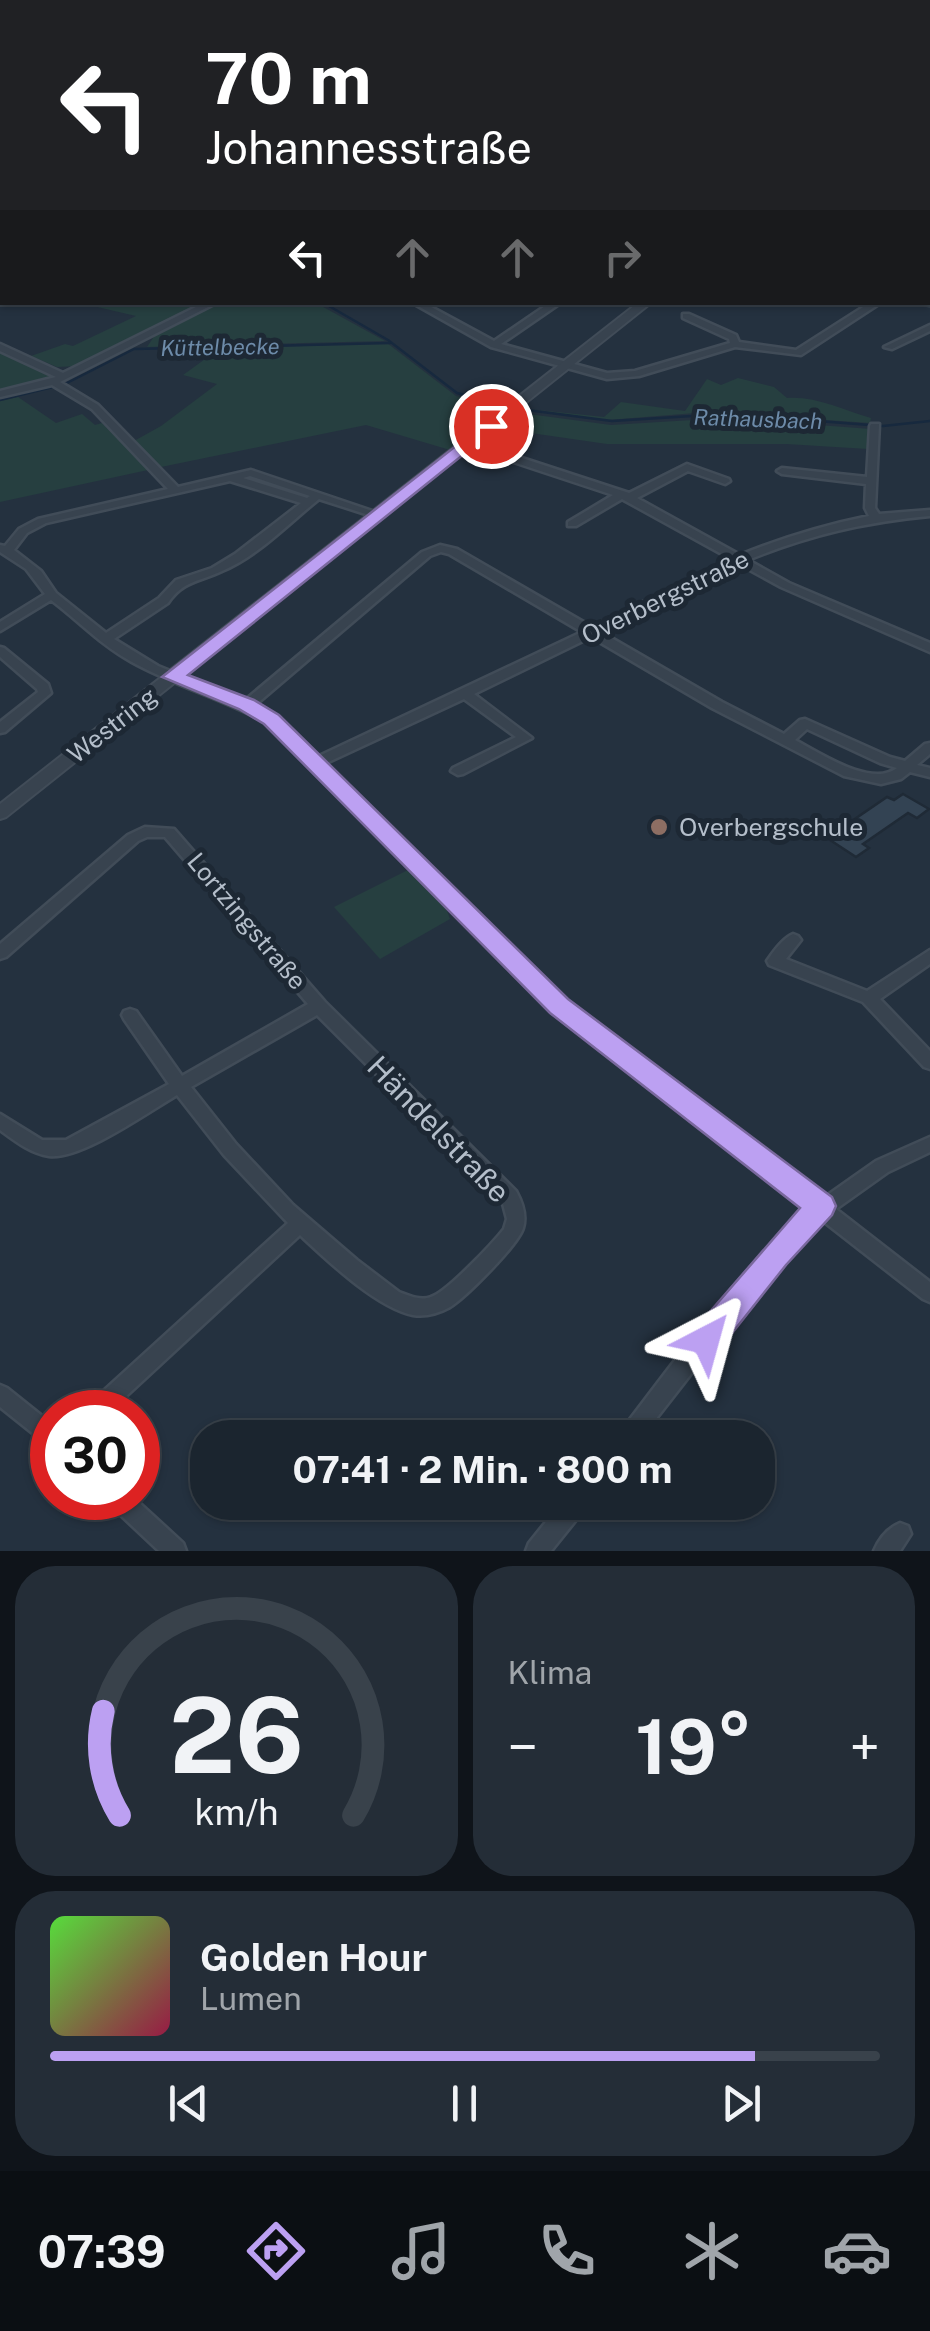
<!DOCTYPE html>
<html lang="de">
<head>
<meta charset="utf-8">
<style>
  :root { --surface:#1b252f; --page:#242d37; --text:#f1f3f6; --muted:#a0a5aa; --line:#39424b; --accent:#bca0f2 }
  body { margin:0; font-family:"Public Sans",sans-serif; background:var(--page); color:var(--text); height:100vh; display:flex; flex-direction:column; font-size:38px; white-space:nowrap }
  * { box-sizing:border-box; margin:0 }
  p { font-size:32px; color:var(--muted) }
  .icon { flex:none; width:55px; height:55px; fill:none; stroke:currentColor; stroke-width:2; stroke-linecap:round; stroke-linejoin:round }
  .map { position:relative; height:1551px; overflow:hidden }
  .side { display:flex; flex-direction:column; gap:15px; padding:15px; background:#0f141a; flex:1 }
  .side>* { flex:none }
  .top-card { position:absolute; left:0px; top:0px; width:930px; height:305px; box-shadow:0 2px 8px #0004,0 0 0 2px var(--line); background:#202124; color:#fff; overflow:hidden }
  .speed { position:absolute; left:30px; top:1390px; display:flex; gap:20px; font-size:50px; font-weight:700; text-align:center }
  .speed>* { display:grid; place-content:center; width:130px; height:130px; border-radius:50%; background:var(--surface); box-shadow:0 2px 8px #0004,0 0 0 2px var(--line); line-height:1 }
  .speed .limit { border:15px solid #d22; background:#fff; color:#111 }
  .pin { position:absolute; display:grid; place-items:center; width:85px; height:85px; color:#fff; margin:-42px; border:5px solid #fff; border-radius:50%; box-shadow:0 2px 10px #0007 }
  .me { position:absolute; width:110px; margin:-55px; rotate:39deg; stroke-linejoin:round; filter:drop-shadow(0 0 8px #0008) }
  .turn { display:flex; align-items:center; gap:35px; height:210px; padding:0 40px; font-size:45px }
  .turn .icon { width:130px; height:130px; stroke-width:2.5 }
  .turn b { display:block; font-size:70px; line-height:85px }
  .lanes { display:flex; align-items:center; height:95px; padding:0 40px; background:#0003; justify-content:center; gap:50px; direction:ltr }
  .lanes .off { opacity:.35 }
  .big { font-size:75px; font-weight:700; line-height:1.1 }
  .side .tile { flex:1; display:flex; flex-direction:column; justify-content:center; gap:15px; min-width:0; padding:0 35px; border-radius:40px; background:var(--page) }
  .side .dial { align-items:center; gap:0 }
  .dial svg { height:260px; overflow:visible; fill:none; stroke:var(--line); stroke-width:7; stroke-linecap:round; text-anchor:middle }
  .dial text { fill:var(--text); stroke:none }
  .song { display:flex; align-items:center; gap:30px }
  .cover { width:120px; height:120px; border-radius:15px; background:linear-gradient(135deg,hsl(110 70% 55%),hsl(340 70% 35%)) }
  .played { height:10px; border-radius:5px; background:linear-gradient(90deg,var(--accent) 85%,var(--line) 85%) }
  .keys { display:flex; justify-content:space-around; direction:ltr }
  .heat { display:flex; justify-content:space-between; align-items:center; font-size:55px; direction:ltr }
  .side .tiles { flex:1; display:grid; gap:15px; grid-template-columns:1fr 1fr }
  .tile:last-child { grid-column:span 2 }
  .trip { position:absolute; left:190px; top:1420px; width:585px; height:100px; border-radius:40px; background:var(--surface); box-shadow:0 2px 8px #0004,0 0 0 2px var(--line); font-weight:700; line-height:100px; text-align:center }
  .tabs { display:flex; height:160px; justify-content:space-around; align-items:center; background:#0b0f13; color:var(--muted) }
  .tabs .icon { width:70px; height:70px }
  .tabs .current { color:var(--accent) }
  .tabs b { font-size:45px; color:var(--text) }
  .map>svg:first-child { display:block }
  .green { fill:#263f40 }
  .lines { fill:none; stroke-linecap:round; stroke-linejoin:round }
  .stream { stroke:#17293e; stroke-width:2.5 }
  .building { fill:#334353; stroke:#1f2a36; stroke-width:2.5 }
  .minor-casing { stroke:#414c58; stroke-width:5 }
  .tertiary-casing { stroke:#414c58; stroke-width:4 }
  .secondary-casing { stroke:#414c58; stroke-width:5 }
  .minor { fill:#38434f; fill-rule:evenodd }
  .tertiary { fill:#38434f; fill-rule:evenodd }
  .secondary { fill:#465262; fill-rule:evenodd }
  .route { fill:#bca0f2; stroke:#7a689d; stroke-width:2.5 }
  .education-dot { fill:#8d6e63; stroke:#1d2834; stroke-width:4 }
  .labels { text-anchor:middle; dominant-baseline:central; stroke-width:10; stroke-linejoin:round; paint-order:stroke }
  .far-water-label { font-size:22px; font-style:italic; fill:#6d8ba9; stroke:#1d2834 }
  .street-label { font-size:25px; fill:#b4beca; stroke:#1d2834 }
  .poi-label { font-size:25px; fill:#b4beca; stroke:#1d2834; text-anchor:start }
  .near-street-label { font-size:30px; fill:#b4beca; stroke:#1d2834 }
</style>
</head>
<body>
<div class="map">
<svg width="930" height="1551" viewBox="0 0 930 1551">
  <rect width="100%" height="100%" fill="#24313f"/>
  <!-- green -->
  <g class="green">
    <polygon points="80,303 207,303 80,366 57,367 31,356 65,344 73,346 136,316"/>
    <polygon points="219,303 316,303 385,341 147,347 155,335"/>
    <polygon points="387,343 456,396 504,407 450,450 366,425 161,467 134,441 161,426 217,384 183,375 219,349"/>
    <polygon points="0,352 49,376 46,381 0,392"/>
    <path d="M738 378 774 387 787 398C816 396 843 410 871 418L870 423 708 412 608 420 528 409 604 417 621 402 685 411 707 379 721 385Z"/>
    <polygon points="18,397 56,423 82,414 95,425 102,423 148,470 0,502 0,401"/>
    <polygon points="521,413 611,425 725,418 871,429 868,449 786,444 607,444 502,429"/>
    <polygon points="408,870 446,908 450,919 380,959 334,907"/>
  </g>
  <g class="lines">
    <!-- stream -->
    <g class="stream">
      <polyline points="322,302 388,340 457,393 505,405"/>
      <polyline points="0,400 65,384 134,349 390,343"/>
      <polyline points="527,410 612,421 724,414 883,426 930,421"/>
    </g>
  </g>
  <!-- building -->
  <polygon class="building" points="903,794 929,809 917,818 908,813 863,844 869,848 856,857 827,838 887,797 894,800"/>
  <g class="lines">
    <defs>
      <g id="minor">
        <polygon points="765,0 771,0 772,2 767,2"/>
        <polygon points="930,27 930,31 928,32 928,28"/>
        <rect x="0" y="32" width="2" height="4"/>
        <rect x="928" y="73" width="2" height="4"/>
        <polygon points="928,97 930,98 930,102 928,101"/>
        <rect x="928" y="135" width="2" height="4"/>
        <rect x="928" y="191" width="2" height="4"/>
        <rect x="928" y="220" width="2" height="4"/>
        <path d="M206 302H218L60 382 98 405 178 487 251 470 384 515 378 518 319 499C289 523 258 556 222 571 201 581 182 581 168 603L114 639 158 666 244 701 422 552 440 545 457 549 592 627 731 559 622 499 576 526H568V522L613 495 465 446V442H473L629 493 687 464 729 479 730 481 725 484 688 471 637 498 740 555C782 538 825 525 869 516L865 508 866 484 782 474 777 471 782 468 867 477 870 426 871 424H879L875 508 879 514 930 510V516C865 522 809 535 748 560L789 583 930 643V652L781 587 739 564 601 632 722 702 784 734 800 720 805 719 890 757 905 761 925 744 930 743V754L917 765 930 768V777L910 772 901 779 881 784 844 776 712 708 591 637 474 694 532 738 463 774 458 775 451 771 453 768 516 737 464 699 324 764 565 1002 822 1199 876 1161 930 1137V1152L888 1172 836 1209 930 1282V1302L923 1299 823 1221 768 1275 641 1438H618L621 1431C680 1355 736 1273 809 1210L553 1010 267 723C224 699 175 686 132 662 102 646 78 620 51 600L0 631V622L45 594 26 569 0 552V545L5 546 19 529 38 519 168 489 92 409 52 385 0 397V391L56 377 0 351V344L63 373ZM250 476 310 496 307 498 243 478ZM230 481 301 503 235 554 212 568 176 580 159 598 106 633 56 593 41 571 14 550 27 533 46 523ZM441 552 449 554 582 632 317 757 277 717 254 706 430 556ZM807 729 880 763 897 768C871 788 820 753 795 740Z"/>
        <polygon points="411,302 422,302 494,341 551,302 562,302 501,344 607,373 635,371 730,343 729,339 683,318 683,314 689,314 736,335 739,342 796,350 871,302 882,302 801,355 735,347 639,376 607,379 491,347"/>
        <polygon points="930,325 930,331 892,349 884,347"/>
        <polygon points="0,647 4,648 48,684 51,693 5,732 0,733 0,722 38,692 37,689 0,657"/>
        <path d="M145 827 174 829 325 1002 516 1191C522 1202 527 1215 523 1228 518 1245 466 1297 450 1307 439 1313 426 1317 413 1315 376 1307 328 1261 300 1235L109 1412H85L88 1405 288 1223 224 1155 177 1095C148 1112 81 1160 49 1156 30 1153 15 1141 0 1130V1114L42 1140H66L169 1084 124 1019 122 1015 124 1011 130 1009 136 1011 182 1076 308 1004 165 837H147L138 841 6 957 0 959V944L128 835ZM317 1015 502 1200 507 1219 504 1229C493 1243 447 1292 431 1297 421 1301 409 1296 399 1292L357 1260 293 1205 236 1144 191 1087Z"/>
        <path d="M793 934 798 936 801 940 786 959 867 991 930 950V964L880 999 930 1051V1069L924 1067 863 1002 769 965 767 961C773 952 783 938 793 934Z"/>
        <polygon points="0,1385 7,1388 52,1424 52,1446 45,1443 0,1407"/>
        <polygon points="108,1498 134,1498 183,1543 186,1551 159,1551 111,1506"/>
        <polygon points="562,1502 586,1502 584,1510 551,1551 526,1551 529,1543"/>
        <path d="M900 1523 908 1526 911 1534 900 1551H874C879 1539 888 1528 900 1523Z"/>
      </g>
      <polygon id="tertiary" points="639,302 652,302 6,817 0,819 0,804"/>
      <g id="secondary">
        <rect x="0" y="148" width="2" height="6"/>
        <polygon points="928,297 930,305 923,304 928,302"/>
      </g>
    </defs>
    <!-- minor casing -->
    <use href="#minor" class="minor-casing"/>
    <!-- tertiary casing -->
    <use href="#tertiary" class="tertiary-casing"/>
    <!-- secondary casing -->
    <use href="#secondary" class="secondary-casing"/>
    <!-- minor -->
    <use href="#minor" class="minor"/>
    <!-- tertiary -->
    <use href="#tertiary" class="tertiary"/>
    <!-- secondary -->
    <use href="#secondary" class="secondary"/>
  </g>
  <!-- route -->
  <polygon class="route" points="485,423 499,426 188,675 254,700 279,715 568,999 832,1197 836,1206 832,1215 786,1265 718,1351 706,1355 695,1351 690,1340 695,1329 800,1208 550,1013 264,724 239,709 162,677"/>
  <!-- markers -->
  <circle class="education-dot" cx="659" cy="827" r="10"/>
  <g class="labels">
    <!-- far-water labels -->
    <g class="far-water-label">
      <text transform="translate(220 347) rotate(-1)">Küttelbecke</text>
      <text transform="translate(758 419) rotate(2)">Rathausbach</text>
    </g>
    <!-- street labels -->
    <g class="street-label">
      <text transform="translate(665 597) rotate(-26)">Overbergstraße</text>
      <text transform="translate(112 725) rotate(-38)">Westring</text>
      <text transform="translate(247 921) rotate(50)">Lortzingstraße</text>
    </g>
    <!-- poi labels -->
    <g class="poi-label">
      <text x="679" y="827">Overbergschule</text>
    </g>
    <!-- near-street labels -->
    <g class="near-street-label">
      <text transform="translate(439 1129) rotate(46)">Händelstraße</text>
    </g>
  </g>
</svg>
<div class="speed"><div class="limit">30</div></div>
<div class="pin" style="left:491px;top:426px;background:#d93025"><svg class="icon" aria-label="arrive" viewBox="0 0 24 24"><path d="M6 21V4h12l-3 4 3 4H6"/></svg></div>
<svg class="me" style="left:706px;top:1340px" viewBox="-20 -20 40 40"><path d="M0-17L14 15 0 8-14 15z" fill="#bca0f2" stroke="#fff" stroke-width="4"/></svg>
<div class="trip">07:41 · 2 Min. · 800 m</div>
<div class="top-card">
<div class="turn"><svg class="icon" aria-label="left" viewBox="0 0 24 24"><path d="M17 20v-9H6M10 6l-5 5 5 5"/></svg><div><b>70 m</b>Johannesstraße</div></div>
<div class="lanes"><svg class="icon" aria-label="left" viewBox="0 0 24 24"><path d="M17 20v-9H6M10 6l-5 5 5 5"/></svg><svg class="icon off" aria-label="ahead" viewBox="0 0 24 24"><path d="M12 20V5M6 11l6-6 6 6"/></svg><svg class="icon off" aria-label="ahead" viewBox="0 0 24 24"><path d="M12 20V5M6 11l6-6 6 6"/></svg><svg class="icon off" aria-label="right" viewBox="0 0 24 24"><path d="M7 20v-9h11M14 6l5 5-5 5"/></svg></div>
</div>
</div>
<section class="side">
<div class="tiles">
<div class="tile dial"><svg viewBox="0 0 100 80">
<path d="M14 69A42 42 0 1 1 86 69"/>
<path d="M14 69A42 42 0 0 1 9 37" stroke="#bca0f2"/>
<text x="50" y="56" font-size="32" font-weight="700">26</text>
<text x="50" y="72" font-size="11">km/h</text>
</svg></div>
<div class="tile"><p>Klima</p>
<div class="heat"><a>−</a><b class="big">19°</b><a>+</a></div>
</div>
<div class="tile">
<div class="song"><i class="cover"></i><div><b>Golden Hour</b><p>Lumen</p></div></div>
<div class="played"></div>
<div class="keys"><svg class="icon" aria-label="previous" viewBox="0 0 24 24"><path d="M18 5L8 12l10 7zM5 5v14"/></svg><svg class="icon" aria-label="pause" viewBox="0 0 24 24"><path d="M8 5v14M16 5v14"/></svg><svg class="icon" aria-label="next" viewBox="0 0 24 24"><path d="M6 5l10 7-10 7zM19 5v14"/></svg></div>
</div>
</div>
</section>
<nav class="tabs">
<b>07:39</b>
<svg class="icon current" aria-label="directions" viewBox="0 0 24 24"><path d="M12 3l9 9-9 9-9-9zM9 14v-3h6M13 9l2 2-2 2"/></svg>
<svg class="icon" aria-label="music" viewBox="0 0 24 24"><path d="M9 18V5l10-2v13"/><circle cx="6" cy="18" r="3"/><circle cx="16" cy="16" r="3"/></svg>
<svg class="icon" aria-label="phone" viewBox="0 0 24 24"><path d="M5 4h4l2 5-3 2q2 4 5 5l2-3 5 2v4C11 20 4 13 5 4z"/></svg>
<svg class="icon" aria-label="climate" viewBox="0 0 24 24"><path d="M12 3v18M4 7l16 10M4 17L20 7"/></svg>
<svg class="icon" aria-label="car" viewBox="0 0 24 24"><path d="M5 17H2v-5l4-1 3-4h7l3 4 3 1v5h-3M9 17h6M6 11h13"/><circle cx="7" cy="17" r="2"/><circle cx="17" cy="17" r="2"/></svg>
</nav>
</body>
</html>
